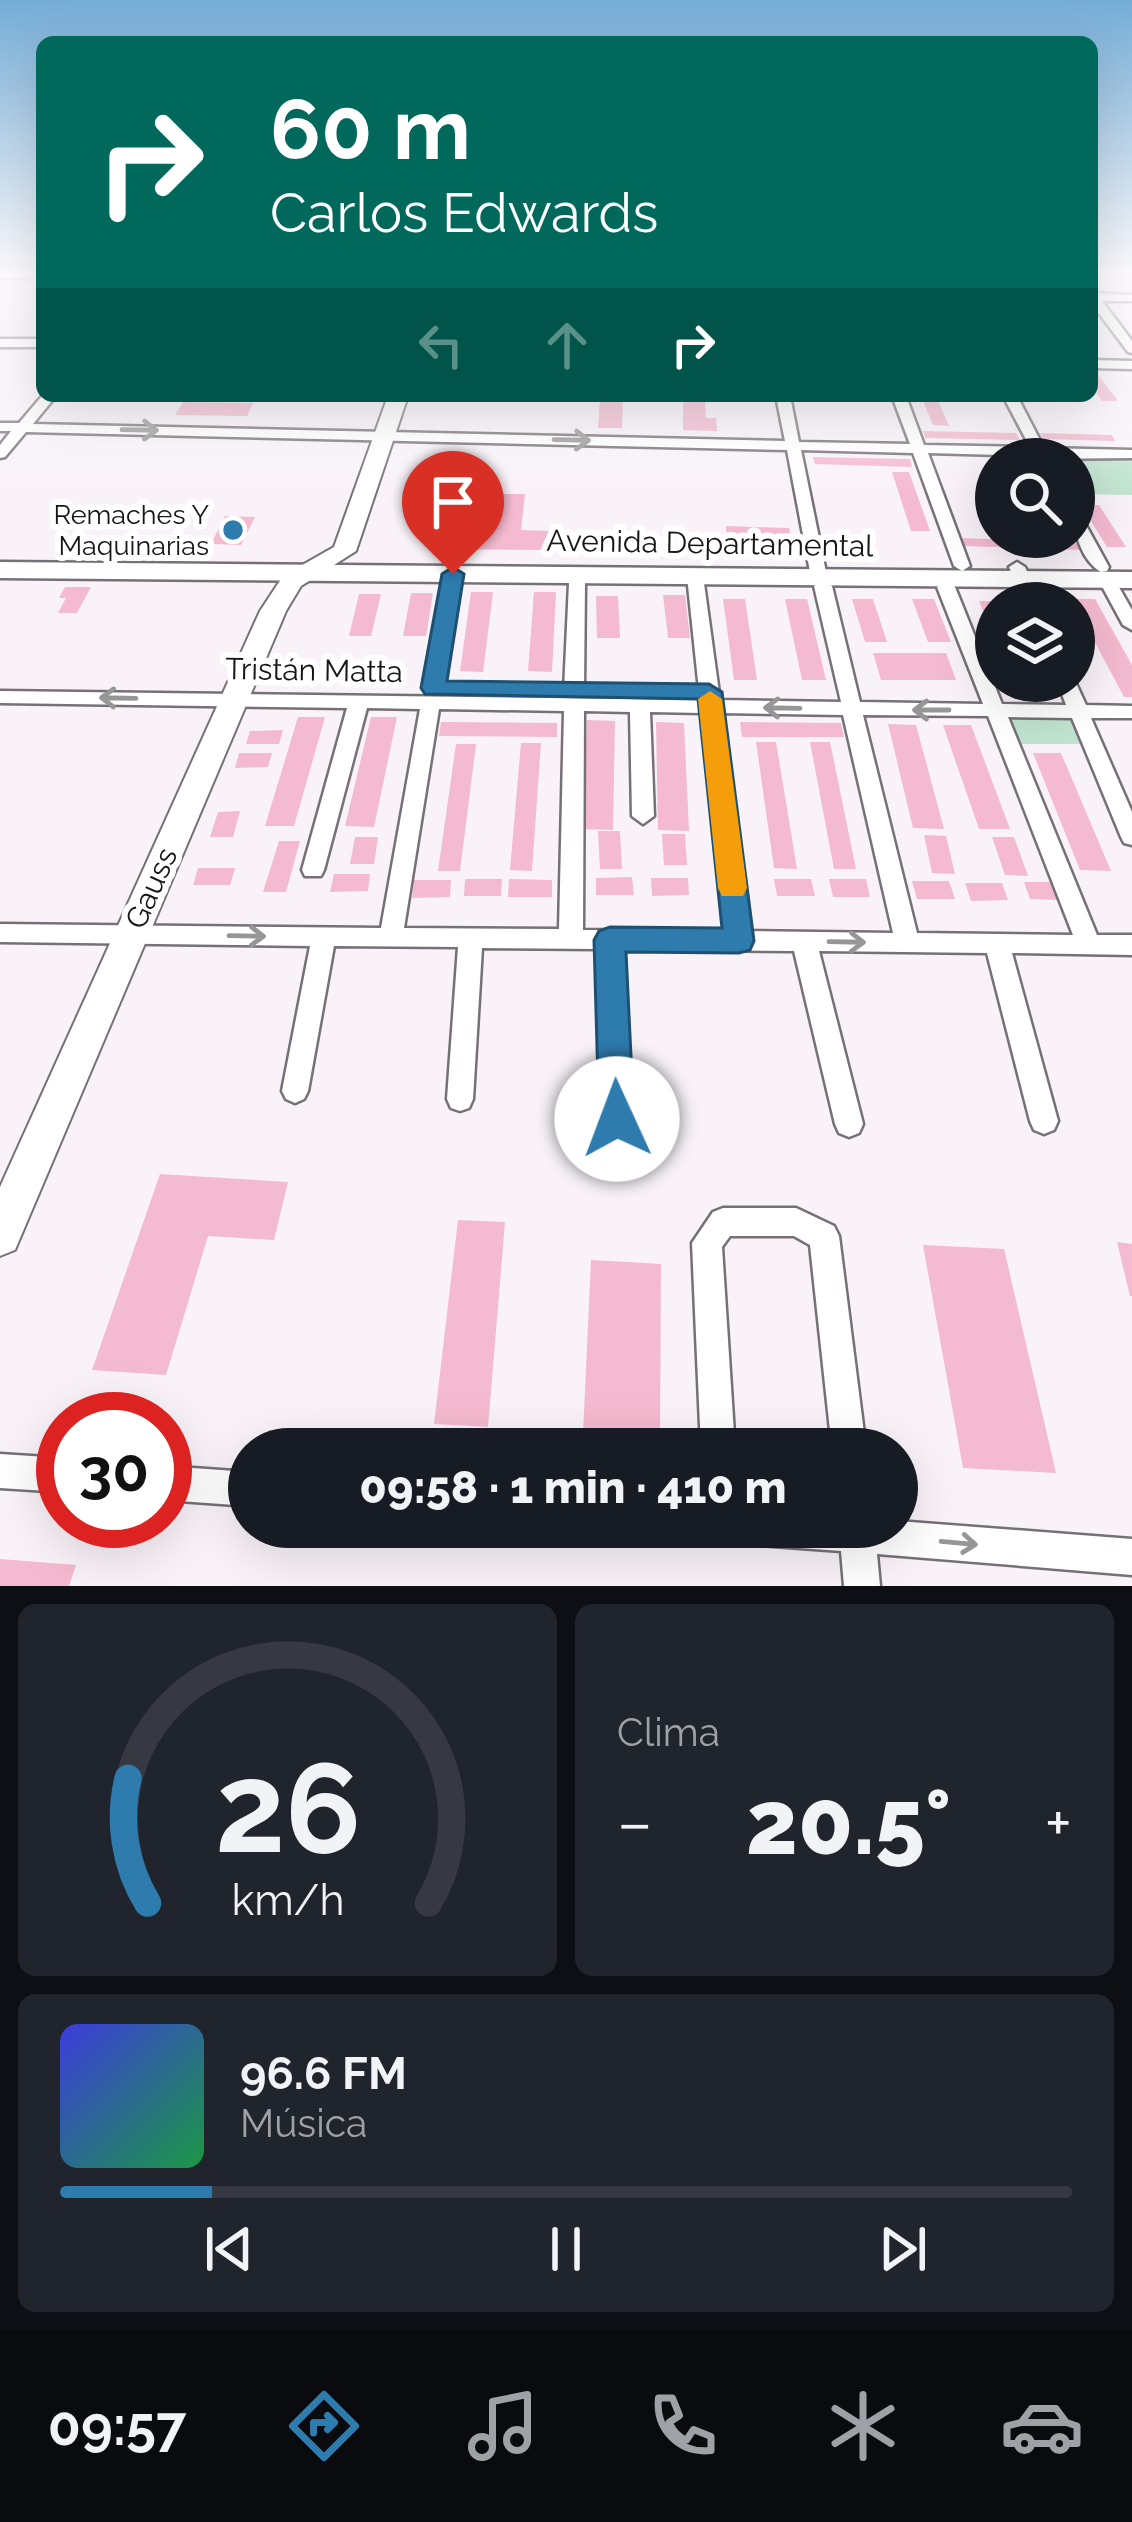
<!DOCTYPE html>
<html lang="es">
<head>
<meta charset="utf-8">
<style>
  :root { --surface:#171b24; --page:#20242c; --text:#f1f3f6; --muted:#9ea1a6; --line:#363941; --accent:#2e7bae }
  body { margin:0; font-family:Raleway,sans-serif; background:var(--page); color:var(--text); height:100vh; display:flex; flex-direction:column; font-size:45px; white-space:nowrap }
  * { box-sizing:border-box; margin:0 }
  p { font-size:39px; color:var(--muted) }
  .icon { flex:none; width:66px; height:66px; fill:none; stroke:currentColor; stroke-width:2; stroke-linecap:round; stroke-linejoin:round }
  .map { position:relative; height:1586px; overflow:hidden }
  .details { display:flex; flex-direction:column; gap:18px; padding:18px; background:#0d0f14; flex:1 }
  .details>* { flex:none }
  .guide { position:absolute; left:36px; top:36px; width:1062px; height:366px; border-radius:18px; box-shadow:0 12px 48px #0002; background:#00695c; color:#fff; overflow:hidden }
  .tools { position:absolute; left:975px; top:438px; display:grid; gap:24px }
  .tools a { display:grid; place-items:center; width:120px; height:120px; border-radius:50%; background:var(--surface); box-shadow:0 12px 48px #0002; font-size:60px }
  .speed { position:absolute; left:36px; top:1392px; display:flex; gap:24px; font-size:60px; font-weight:700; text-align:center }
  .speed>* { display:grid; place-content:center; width:156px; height:156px; border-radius:50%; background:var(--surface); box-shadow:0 12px 48px #0002; line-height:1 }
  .speed .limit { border:18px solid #d22; background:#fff; color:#111 }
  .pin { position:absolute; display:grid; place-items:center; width:102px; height:102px; color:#fff; margin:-123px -51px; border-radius:50% 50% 50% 0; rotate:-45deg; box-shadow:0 0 12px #0007 }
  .pin .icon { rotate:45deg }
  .me { position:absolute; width:132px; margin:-66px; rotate:358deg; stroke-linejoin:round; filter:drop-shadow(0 0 9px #0008) }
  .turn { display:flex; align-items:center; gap:42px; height:252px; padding:0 36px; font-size:54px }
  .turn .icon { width:156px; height:156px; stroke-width:2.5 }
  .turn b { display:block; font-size:84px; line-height:102px }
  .lanes { display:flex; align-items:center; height:114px; padding:0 36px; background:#0003; justify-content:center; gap:60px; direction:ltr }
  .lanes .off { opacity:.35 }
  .big { font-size:90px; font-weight:800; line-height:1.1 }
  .details .tile { flex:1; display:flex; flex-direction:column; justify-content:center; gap:18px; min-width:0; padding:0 42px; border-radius:18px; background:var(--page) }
  .details .dial { align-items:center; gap:0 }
  .dial svg { height:312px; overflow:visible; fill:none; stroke:var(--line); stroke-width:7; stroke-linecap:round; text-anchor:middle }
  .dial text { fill:var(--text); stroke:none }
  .song { display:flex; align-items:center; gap:36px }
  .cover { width:144px; height:144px; border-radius:18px; background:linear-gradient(135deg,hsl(240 70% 55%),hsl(140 70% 35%)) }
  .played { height:12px; border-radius:6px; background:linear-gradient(90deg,var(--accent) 15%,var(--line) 15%) }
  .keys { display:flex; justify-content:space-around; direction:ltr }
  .heat { display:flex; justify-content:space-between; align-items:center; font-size:66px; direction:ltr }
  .details .tiles { flex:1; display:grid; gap:18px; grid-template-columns:1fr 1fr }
  .tile:last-child { grid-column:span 2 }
  .trip { position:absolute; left:228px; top:1428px; width:690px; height:120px; border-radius:60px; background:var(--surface); box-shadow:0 12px 48px #0002; font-weight:800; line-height:120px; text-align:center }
  .tab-bar { display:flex; height:192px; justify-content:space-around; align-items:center; background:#090b0e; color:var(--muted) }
  .tab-bar .icon { width:84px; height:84px }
  .tab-bar .active { color:var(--accent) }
  .tab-bar b { font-size:54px; color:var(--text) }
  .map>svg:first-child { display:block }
  .green { fill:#c0e4d0 }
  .building { fill:#f4bacf }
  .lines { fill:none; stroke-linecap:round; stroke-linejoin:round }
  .street-casing { stroke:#767176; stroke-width:5 }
  .secondary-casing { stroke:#767176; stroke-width:4 }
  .primary-casing { stroke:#767176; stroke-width:5 }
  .street { fill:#fff; fill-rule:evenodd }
  .secondary { fill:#fff; fill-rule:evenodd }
  .primary { fill:#fff; fill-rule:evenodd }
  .oneway { stroke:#979697 }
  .route { fill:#2e7bae; stroke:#1e5071; stroke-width:3 }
  .slow { fill:#f59e0b }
  .poi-dot { fill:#2e7bae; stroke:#fff; stroke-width:4.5 }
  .labels { text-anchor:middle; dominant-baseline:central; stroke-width:12; stroke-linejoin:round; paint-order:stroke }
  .far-poi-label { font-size:27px; fill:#171517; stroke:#fff; text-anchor:end }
  .street-label { font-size:30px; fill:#171517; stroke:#fff }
</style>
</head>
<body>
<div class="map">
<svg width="1132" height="1586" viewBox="0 0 1132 1586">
  <rect width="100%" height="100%" fill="#f9f3f9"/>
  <!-- green -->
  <g class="green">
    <polygon points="1054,456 1132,458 1132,495 1075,494 1074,459"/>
    <polygon points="1003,716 1075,716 1088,744 1015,744"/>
  </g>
  <!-- building -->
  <g class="building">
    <polygon points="1092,372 1096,372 1118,401 1102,401 1092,387"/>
    <polygon points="921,396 936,396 949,426 933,425"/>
    <polygon points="600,398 623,399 622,428 598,428"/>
    <polygon points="183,402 253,403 247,416 175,415"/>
    <polygon points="683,402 705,402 706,418 716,418 717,431 683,430"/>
    <polygon points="923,431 1016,433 1020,440 925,438"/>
    <polygon points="1040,433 1112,435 1115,441 1043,439"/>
    <polygon points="813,457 910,459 912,467 815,464"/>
    <polygon points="892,472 909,472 930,531 911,531"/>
    <polygon points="499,494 525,494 521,530 551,531 550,550 431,549 437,517 496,518"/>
    <polygon points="1081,505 1099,505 1126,547 1107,547"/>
    <polygon points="225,516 255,517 241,545 211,544"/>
    <polygon points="726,526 789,528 792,544 727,542"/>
    <polygon points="960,538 1080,542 1084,550 963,546"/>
    <polygon points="65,587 91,587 77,613 58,613 66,598 59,598"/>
    <polygon points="471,592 493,592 483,672 460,671"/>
    <polygon points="534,592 556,592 552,672 528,671"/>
    <polygon points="411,593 433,593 426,636 403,636"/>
    <polygon points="359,594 381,594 371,636 349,636"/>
    <polygon points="663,595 685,595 690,638 668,638"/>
    <polygon points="596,596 618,596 620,638 597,638"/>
    <polygon points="723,599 745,599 757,680 734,680"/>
    <polygon points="785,599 807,599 826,680 802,680"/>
    <polygon points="852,599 873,599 887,642 865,642"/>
    <polygon points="912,599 934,599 951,642 928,642"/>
    <polygon points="1072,599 1095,599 1132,665 1132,697 1124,697"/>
    <polygon points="979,601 996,601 996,642"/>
    <polygon points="873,653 946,653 956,680 881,680"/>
    <polygon points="298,717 325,717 294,826 265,826"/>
    <polygon points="371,717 397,717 374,827 345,826"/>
    <polygon points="587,720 615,721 613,830 582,829"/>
    <polygon points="441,722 557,723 557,737 439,736"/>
    <polygon points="656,722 684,723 689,831 658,830"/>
    <polygon points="740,722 841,723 844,737 742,737"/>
    <polygon points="888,724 916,725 944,829 913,828"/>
    <polygon points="943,725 971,725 1010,829 979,829"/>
    <polygon points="283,730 279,744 246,744 250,731"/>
    <polygon points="756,742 776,742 797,869 774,868"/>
    <polygon points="810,742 830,742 856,869 834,869"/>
    <polygon points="521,743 541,743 532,871 510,870"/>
    <polygon points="456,744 476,744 460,871 438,871"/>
    <polygon points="239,753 272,753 268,767 235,768"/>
    <polygon points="1033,753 1061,753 1111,871 1080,870"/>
    <polygon points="240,811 233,837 210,837 218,812"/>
    <polygon points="598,831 620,831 622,869 600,869"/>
    <polygon points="662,834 685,834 687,865 664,865"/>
    <polygon points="924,835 946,836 955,874 932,873"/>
    <polygon points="355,837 378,837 374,864 350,864"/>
    <polygon points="992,837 1014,837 1028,876 1005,875"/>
    <polygon points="279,841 300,841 286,892 263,892"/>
    <polygon points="198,868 235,868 230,885 193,885"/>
    <polygon points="334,874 370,874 368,891 330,892"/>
    <polygon points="632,877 634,895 596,895 596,878"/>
    <polygon points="651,878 688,878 689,895 652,896"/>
    <polygon points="465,879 502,879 501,896 464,896"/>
    <polygon points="509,879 552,880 552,897 508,897"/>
    <polygon points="774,879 811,879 815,896 777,896"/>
    <polygon points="829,879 866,879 870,897 833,897"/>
    <polygon points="414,880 451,880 450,897 412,898"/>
    <polygon points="912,881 949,881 955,899 917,899"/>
    <polygon points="1024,882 1053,882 1059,900 1030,899"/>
    <polygon points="965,883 1002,883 1008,900 971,901"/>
    <polygon points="160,1174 288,1182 274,1240 208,1236 166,1375 92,1370"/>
    <polygon points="458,1220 505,1222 488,1427 434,1424"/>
    <polygon points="1117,1242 1132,1244 1132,1296 1130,1296"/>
    <polygon points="923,1245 1004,1249 1056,1473 963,1468"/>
    <polygon points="591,1260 661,1264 660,1440 583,1434"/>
    <polygon points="0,1559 76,1565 69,1586 0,1586"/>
  </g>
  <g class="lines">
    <defs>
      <g id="street">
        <polygon points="0,274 42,274 42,279 0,278"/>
        <polygon points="1092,293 1132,295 1132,301 1102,301 1132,341 1132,353 1128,352 1092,304"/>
        <rect x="0" y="339" width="42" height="8"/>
        <polygon points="1092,360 1132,361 1132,369 1092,368"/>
        <path d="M42 396H56L33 424 785 441 776 396H790L799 442 910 444 892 396H906L924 445 1030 447 1003 396H1017L1044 448 1132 450V458L1036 459 1034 456 928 453 970 566 962 571 954 566 913 453 801 450 827 577 823 581 832 586 860 702 983 704 937 587 946 582 955 587 1002 704 1066 705 1057 681 1074 679 1086 705 1132 706V718H1091L1132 812V845L1124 843 1121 837 1072 718 1008 717 1097 935H1132V955L1012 953 1058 1121 1054 1130 1044 1134 1034 1130 1030 1121 987 953 819 951 863 1124 859 1133 849 1137 839 1133 835 1124 794 951 621 949 631 1119 627 1128 617 1131 607 1128 603 1119 597 949 482 948 473 1099 469 1108 460 1111 451 1108 447 1099 458 947 334 946 308 1091 304 1099 295 1103 286 1099 282 1091 310 946 0 942V924L381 928 420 709 367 708 324 870 321 876H305L302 870 347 708 0 703V691L700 700 687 576 695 571 703 576 720 700 841 702 814 586 819 582 811 577 787 450 26 432 5 457 0 458V445L11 431H0V423H19ZM439 709 564 711 559 929 404 928ZM584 711 630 712 632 816 643 824 654 816 650 712 702 713 726 931 583 930ZM721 713 843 715 893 933 750 931ZM863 715 988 716 1073 935 917 933Z"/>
        <path d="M1074 513 1082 518 1109 567 1107 571 1101 572C1082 561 1074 534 1074 513Z"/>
        <polygon points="1017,562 1025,567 1042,603 1024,603 1009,567"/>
        <polygon points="453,568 461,573 443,689 433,695 423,689 445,573"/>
        <polygon points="1106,574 1112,575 1132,610 1132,630 1123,625 1098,579"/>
        <polygon points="577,578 585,583 584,690 574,696 564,690 569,583"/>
        <polygon points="723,1208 796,1208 834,1226 839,1236 866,1449 832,1449 810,1245 794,1236 730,1236 722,1247 735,1449 701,1449 692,1243 713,1212"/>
        <polygon points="0,1454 63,1458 63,1492 0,1488"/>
        <polygon points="165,1466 249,1472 249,1506 165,1500"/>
        <polygon points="897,1521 1132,1539 1132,1575 877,1554 880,1586 844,1586 841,1551 758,1545 746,1539 740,1527 897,1527"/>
      </g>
      <polygon id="secondary" points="388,396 408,396 356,551 301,586 286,611 15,1250 0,1256 0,1187 260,611 283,576 334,547"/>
      <polygon id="primary" points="0,562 1132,572 1132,588 0,578"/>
    </defs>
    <!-- street casing -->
    <use href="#street" class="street-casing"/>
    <!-- secondary casing -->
    <use href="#secondary" class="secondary-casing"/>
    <!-- primary casing -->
    <use href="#primary" class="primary-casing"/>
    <!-- street -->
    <use href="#street" class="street"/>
    <!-- secondary -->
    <use href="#secondary" class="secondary"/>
    <!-- primary -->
    <use href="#primary" class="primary"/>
  </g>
  <!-- one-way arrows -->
  <defs><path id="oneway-shaft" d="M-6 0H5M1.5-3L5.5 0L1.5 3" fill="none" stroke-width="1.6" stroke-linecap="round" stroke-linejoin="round" transform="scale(3)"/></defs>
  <g class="oneway">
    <use href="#oneway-shaft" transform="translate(140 430) rotate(1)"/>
    <use href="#oneway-shaft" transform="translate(572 440) rotate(1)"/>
    <use href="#oneway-shaft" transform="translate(118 698) rotate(-179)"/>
    <use href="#oneway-shaft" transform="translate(782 708) rotate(-179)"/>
    <use href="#oneway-shaft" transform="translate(931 710) rotate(-180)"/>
    <use href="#oneway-shaft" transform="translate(247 936) rotate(1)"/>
    <use href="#oneway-shaft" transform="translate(847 942) rotate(1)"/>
    <use href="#oneway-shaft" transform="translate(959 1543) rotate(5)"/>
  </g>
  <!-- sky -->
  <linearGradient id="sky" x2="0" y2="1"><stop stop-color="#74acd6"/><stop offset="0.55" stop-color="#fcfafc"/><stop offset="1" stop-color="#fcfafc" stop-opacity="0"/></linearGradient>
  <rect width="1132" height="496" fill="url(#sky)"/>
  <!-- route -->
  <polygon class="route" points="453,567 464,574 447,681 709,684 722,692 754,941 750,950 739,953 626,952 634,1119 629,1130 617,1135 604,1130 599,1119 594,940 599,931 610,927 722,928 698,699 425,694 421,688 442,574"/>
  <!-- slow -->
  <polygon class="slow" points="710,691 722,699 747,888 743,896 722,896 718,888 698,699"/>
  <!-- markers -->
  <circle class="poi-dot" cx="233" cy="530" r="12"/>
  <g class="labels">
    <!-- far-poi labels -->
    <g class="far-poi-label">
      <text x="209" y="514">Remaches Y<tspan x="209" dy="31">Maquinarias</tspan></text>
    </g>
    <!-- street labels -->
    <g class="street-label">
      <text transform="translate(710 543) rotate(1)">Avenida Departamental</text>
      <text transform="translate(314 670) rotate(1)">Tristán Matta</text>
      <text transform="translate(151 888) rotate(-66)">Gauss</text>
    </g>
  </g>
</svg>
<div class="tools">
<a><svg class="icon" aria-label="search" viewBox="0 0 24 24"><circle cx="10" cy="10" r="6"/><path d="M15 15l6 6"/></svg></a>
<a><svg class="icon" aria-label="layers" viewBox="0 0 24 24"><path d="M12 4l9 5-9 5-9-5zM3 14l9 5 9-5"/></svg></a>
</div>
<div class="speed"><div class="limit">30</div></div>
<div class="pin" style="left:453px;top:574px;background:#d93025"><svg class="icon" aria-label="arrive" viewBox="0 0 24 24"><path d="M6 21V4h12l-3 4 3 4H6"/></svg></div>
<svg class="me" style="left:617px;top:1119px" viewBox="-20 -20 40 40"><circle r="19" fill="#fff"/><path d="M0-13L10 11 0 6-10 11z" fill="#2e7bae"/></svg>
<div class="trip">09:58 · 1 min · 410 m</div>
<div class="guide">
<div class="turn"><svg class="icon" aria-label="right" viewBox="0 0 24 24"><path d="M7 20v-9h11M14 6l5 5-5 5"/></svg><div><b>60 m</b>Carlos Edwards</div></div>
<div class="lanes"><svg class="icon off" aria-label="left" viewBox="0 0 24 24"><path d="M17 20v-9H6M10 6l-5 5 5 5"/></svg><svg class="icon off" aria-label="ahead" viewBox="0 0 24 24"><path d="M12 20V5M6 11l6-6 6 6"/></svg><svg class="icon" aria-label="right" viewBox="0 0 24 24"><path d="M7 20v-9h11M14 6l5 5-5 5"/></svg></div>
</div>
</div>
<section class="details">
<div class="tiles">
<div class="tile dial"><svg viewBox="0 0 100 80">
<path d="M14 69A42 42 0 1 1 86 69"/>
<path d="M14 69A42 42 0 0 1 9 37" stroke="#2e7bae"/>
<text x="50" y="56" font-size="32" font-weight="700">26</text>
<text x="50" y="72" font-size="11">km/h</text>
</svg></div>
<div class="tile"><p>Clima</p>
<div class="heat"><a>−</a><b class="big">20.5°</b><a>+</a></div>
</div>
<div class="tile">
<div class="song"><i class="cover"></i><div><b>96.6 FM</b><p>Música</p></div></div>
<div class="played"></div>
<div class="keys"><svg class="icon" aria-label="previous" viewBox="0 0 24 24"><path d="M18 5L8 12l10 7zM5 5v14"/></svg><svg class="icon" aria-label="pause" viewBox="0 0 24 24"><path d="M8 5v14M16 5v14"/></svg><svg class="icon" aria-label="next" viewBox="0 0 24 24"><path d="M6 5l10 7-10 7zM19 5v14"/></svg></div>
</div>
</div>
</section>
<nav class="tab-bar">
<b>09:57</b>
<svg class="icon active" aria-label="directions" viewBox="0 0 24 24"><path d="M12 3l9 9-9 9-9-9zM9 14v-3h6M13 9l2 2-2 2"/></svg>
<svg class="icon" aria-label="music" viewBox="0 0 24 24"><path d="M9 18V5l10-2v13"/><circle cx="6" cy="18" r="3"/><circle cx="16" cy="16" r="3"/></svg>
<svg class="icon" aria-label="phone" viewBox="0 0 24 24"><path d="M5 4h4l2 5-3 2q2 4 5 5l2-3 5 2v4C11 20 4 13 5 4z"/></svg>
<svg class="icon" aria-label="climate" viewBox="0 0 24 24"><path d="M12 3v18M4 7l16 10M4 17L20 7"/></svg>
<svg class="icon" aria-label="car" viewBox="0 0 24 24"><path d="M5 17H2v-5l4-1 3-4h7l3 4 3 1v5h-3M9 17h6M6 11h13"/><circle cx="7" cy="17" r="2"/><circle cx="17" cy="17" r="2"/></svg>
</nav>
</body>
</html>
